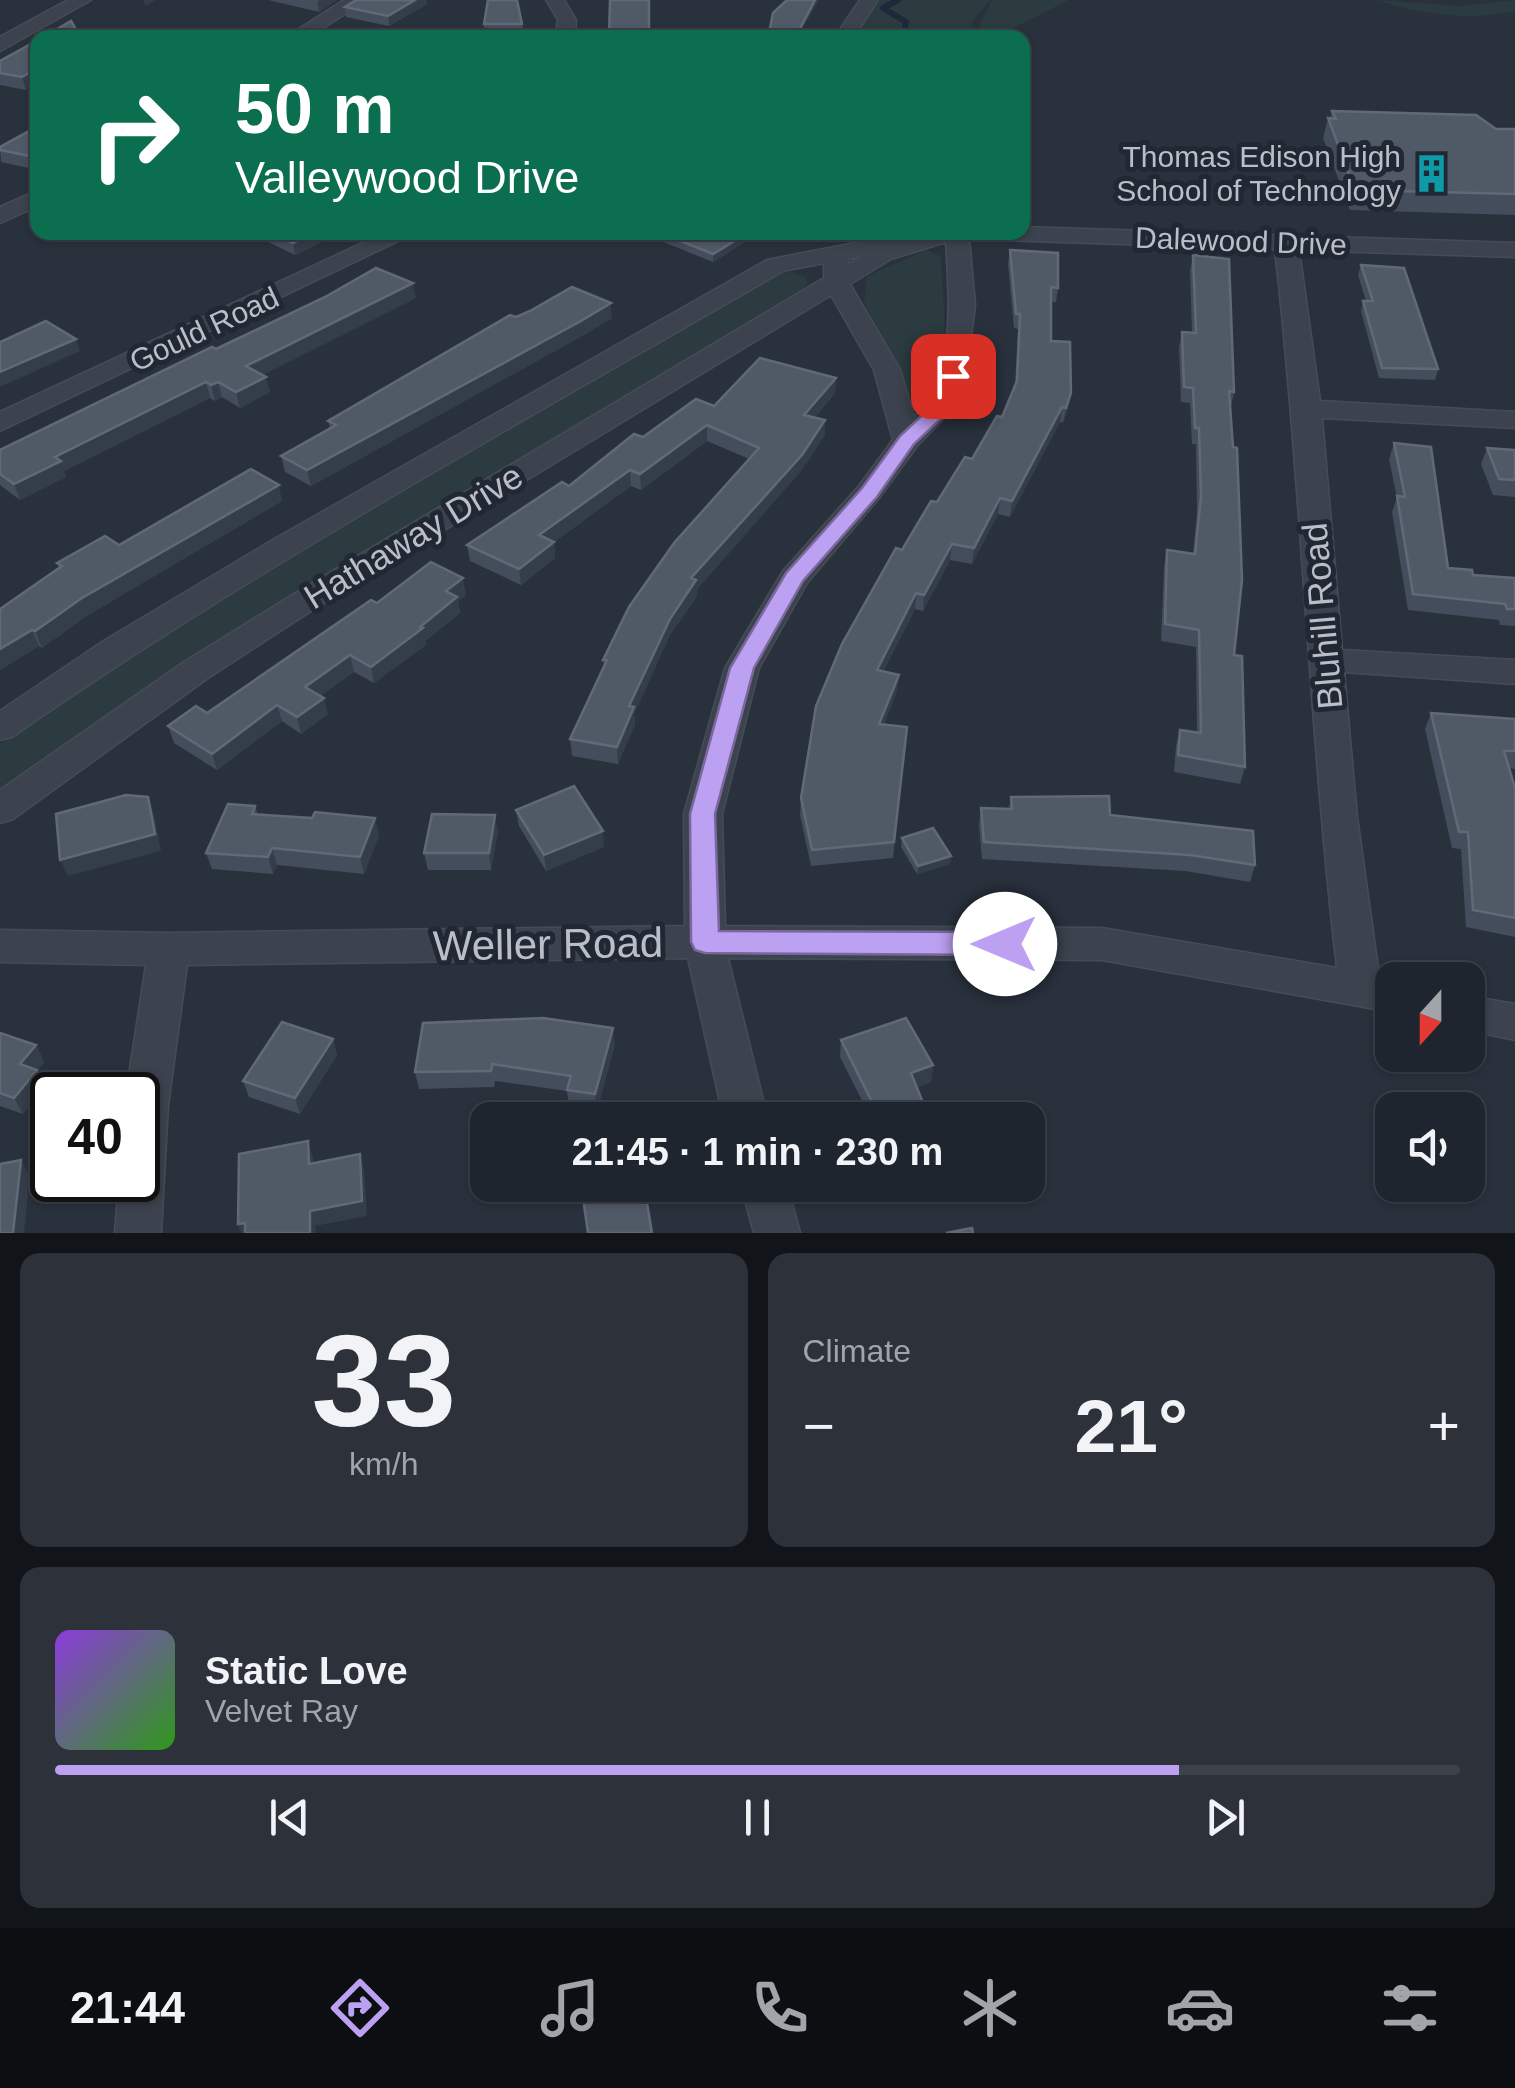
<!DOCTYPE html>
<html lang="en">
<head>
<meta charset="utf-8">
<style>
  :root { --surface:#1f252e; --page:#2c313a; --text:#f1f3f6; --muted:#a1a5aa; --line:#3c424a; --accent:#bca0f2 }
  body { margin:0; font-family:Arial,sans-serif; background:var(--page); color:var(--text); height:100vh; display:flex; flex-direction:column; font-size:38px; white-space:nowrap }
  * { box-sizing:border-box; margin:0 }
  p { font-size:32px; color:var(--muted) }
  .icon { flex:none; width:55px; height:55px; fill:none; stroke:currentColor; stroke-width:2; stroke-linecap:round; stroke-linejoin:round }
  .map { position:relative; height:1233px; overflow:hidden }
  .drawer { display:flex; flex-direction:column; gap:20px; padding:20px; background:#111419; flex:1 }
  .drawer>* { flex:none }
  .guide { position:absolute; left:30px; top:30px; width:1000px; height:210px; border-radius:20px; box-shadow:0 2px 8px #0004,0 0 0 2px var(--line); background:#0b6e4f; color:#fff; overflow:hidden }
  .needle { width:65px; rotate:201deg }
  .buttons { position:absolute; left:1375px; top:962px; display:grid; gap:20px }
  .buttons a { display:grid; place-items:center; width:110px; height:110px; border-radius:20px; background:var(--surface); box-shadow:0 2px 8px #0004,0 0 0 2px var(--line); font-size:50px }
  .speed { position:absolute; left:30px; top:1072px; display:flex; gap:20px; font-size:50px; font-weight:700; text-align:center }
  .speed>* { display:grid; place-content:center; width:130px; height:130px; border-radius:50%; background:var(--surface); box-shadow:0 2px 8px #0004,0 0 0 2px var(--line); line-height:1 }
  .speed .limit { border:5px solid #111; border-radius:15px; background:#fff; color:#111 }
  .pin { position:absolute; display:grid; place-items:center; width:85px; height:85px; color:#fff; margin:-42px; border-radius:20px; box-shadow:0 5px 15px #0006 }
  .me { position:absolute; width:110px; margin:-55px; rotate:270deg; stroke-linejoin:round; filter:drop-shadow(0 0 8px #0008) }
  .turn { display:flex; align-items:center; gap:35px; height:210px; padding:0 40px; font-size:45px }
  .turn .icon { width:130px; height:130px; stroke-width:2.5 }
  .turn b { display:block; font-size:70px; line-height:85px }
  .big { font-size:75px; font-weight:700; line-height:1.1 }
  .drawer .tile { flex:1; display:flex; flex-direction:column; justify-content:center; gap:15px; min-width:0; padding:0 35px; border-radius:20px; background:var(--page) }
  .drawer .dial { align-items:center; gap:0 }
  .dial b { font-size:130px; line-height:1 }
  .song { display:flex; align-items:center; gap:30px }
  .cover { width:120px; height:120px; border-radius:15px; background:linear-gradient(135deg,hsl(270 70% 55%),hsl(110 70% 35%)) }
  .played { height:10px; border-radius:5px; background:linear-gradient(90deg,var(--accent) 80%,var(--line) 80%) }
  .keys { display:flex; justify-content:space-around; direction:ltr }
  .heat { display:flex; justify-content:space-between; align-items:center; font-size:55px; direction:ltr }
  .drawer .tiles { flex:1; display:grid; gap:20px; grid-template-columns:1fr 1fr }
  .tile:last-child { grid-column:span 2 }
  .trip { position:absolute; left:470px; top:1102px; width:575px; height:100px; border-radius:20px; background:var(--surface); box-shadow:0 2px 8px #0004,0 0 0 2px var(--line); font-weight:700; line-height:100px; text-align:center }
  .tabs { display:flex; height:160px; justify-content:space-around; align-items:center; background:#0c0f12; color:var(--muted) }
  .tabs .icon { width:70px; height:70px }
  .tabs .current { color:var(--accent) }
  .tabs b { font-size:45px; color:var(--text) }
  .map>svg:first-child { display:block }
  .green { fill:#2b3b3f }
  .lines { fill:none; stroke-linecap:round; stroke-linejoin:round }
  .stream { stroke:#1d283a; stroke-width:6 }
  .minor-casing { stroke:#464c57; stroke-width:3 }
  .minor { fill:#3c434e; fill-rule:evenodd }
  .wall { fill:#444d5b }
  .shaded-wall { fill:#343d4a }
  .building { fill:#505a67; stroke:#616976; stroke-width:2.5 }
  .route { fill:#bca0f2; stroke:#7a689d; stroke-width:2.5 }
  .labels { text-anchor:middle; dominant-baseline:central; stroke-width:10; stroke-linejoin:round; paint-order:stroke }
  .far-poi-label { font-size:30px; fill:#b9bec8; stroke:#212833; text-anchor:end }
  .far-street-label { font-size:30px; fill:#b9bec8; stroke:#212833 }
  .street-label { font-size:35px; fill:#b9bec8; stroke:#212833 }
  .near-street-label { font-size:42px; fill:#b9bec8; stroke:#212833 }
</style>
</head>
<body>
<div class="map">
<svg width="1515" height="1233" viewBox="0 0 1515 1233">
  <rect width="100%" height="100%" fill="#29313d"/>
  <!-- green -->
  <g class="green">
    <polygon points="869,0 990,0 972,22 971,37 843,38"/>
    <polygon points="992,0 1069,0 996,37 979,37 980,25"/>
    <path d="M1377 0 1460 6 1515 0V11C1471 21 1420 15 1377 0Z"/>
    <path d="M926 250 941 256C942 294 953 371 929 399L915 400 908 395 864 302 867 276Z"/>
    <path d="M791 272 806 277 808 284 798 293 227 636 0 792V744C247 568 517 425 779 274Z"/>
  </g>
  <g class="lines">
    <!-- stream -->
    <polyline class="stream" points="898,0 883,8 906,22 903,38"/>
    <defs>
      <g id="minor">
        <polygon points="68,0 91,0 0,51 0,37"/>
        <polygon points="344,0 366,0 308,38 285,38"/>
        <polygon points="546,0 564,0 576,20 575,38 555,38 558,20"/>
        <polygon points="860,0 878,0 853,38 834,38"/>
        <polygon points="38,190 38,206 0,223 0,207"/>
        <path d="M1022 227 1515 243V257L1299 250 1320 401 1515 412V428L1322 418 1342 650 1515 660V684L1344 672 1357 817 1379 976 1398 980H1392V1012L1102 960 728 958 768 1120H724L688 958 187 965 168 1105 161 1233H115L119 1180H138V1095H126L146 965 0 962V930L169 933 685 926 684 814 725 668 783 571 859 486 893 440 874 370 831 295 311 611 208 678 13 819 0 823V790L184 662 289 597 824 278V263L783 271C524 421 259 565 12 737L0 740V711L102 642 271 541 767 260 886 237 897 242 928 232H1022ZM969 239 1275 249C1302 489 1309 729 1337 968L1102 928 725 926 722 814 759 668 807 583 879 498 917 446 953 409 966 375 975 305ZM946 242C949 297 957 376 914 417L900 370 850 284 891 259ZM862 256 848 264 847 259Z"/>
        <polygon points="386,232 417,232 0,431 0,412"/>
        <polygon points="1468,996 1515,1004 1515,1040 1468,1030"/>
        <polygon points="741,1185 787,1185 800,1233 754,1233"/>
      </g>
    </defs>
    <!-- minor casing -->
    <use href="#minor" class="minor-casing"/>
    <!-- minor -->
    <use href="#minor" class="minor"/>
  </g>
  <!-- wall -->
  <g class="wall">
    <polygon points="268,0 337,0 319,12"/>
    <polygon points="427,4 389,26 346,17 345,7"/>
    <polygon points="484,24 522,24 523,30 484,31"/>
    <polygon points="38,40 26,90 0,85 0,61"/>
    <polygon points="1332,111 1496,129 1515,129 1515,215 1350,210 1323,138 1328,118 1330,118"/>
    <polygon points="38,126 38,170 1,162 0,147"/>
    <polygon points="260,232 343,232 295,255 262,239"/>
    <polygon points="661,233 750,239 713,262 661,241"/>
    <polygon points="1010,250 1058,288 1056,302 1051,302 1051,341 1071,393 1068,408 1063,423 1060,422 1010,517 998,514 972,564 950,560 923,611 915,609 883,672 897,691 884,724 907,727 893,858 811,866 800,815 801,798 902,550 1002,417 1015,385 1018,329 1014,328 1008,264"/>
    <polygon points="1193,255 1234,392 1231,407 1234,655 1245,767 1240,784 1174,772 1176,746 1180,730 1197,732 1196,647 1161,641 1164,566 1167,550 1193,554 1197,512 1196,444 1192,444 1190,403 1181,402 1179,347 1182,332 1192,333 1190,270"/>
    <polygon points="1361,265 1438,369 1435,380 1379,378 1361,311 1363,301 1366,301 1358,275"/>
    <polygon points="416,298 262,375 270,392 240,408 222,397 215,401 210,398 64,471 66,477 20,500 0,485 0,450 216,349"/>
    <polygon points="516,317 612,318 582,336 311,486 285,472 281,456 330,428 328,421"/>
    <polygon points="836,378 835,393 815,417 825,420 825,435 801,471 697,589 697,596 670,635 634,714 635,724 618,764 572,756 570,739 604,668 603,660 749,459 707,441 641,490 631,486 554,542 555,558 521,585 470,561 467,545 569,486 643,437 714,406"/>
    <polygon points="1394,443 1448,568 1473,575 1515,578 1515,626 1500,625 1499,620 1408,610 1392,512 1397,498 1389,459"/>
    <polygon points="1487,448 1515,450 1515,497 1493,495 1481,464"/>
    <polygon points="282,501 88,615 42,648 39,646 0,670 59,569 57,563"/>
    <polygon points="466,595 458,601 460,613 425,641 426,645 374,683 354,672 320,696 328,714 301,734 282,721 217,770 174,743 168,726 207,713 377,603"/>
    <polygon points="1431,713 1515,719 1515,769 1509,768 1515,788 1515,937 1466,927 1461,849 1452,848 1425,729"/>
    <polygon points="1011,797 1110,815 1255,865 1250,882 1185,871 982,859 979,825 981,808 1009,808"/>
    <polygon points="255,806 258,815 379,835 364,874 277,865 273,874 212,869 206,853"/>
    <polygon points="516,810 604,847 546,871 519,826"/>
    <polygon points="498,831 491,870 428,870 424,853"/>
    <polygon points="902,838 951,856 950,864 917,874 901,847"/>
    <polygon points="0,1033 36,1045 44,1062 37,1070 45,1086 23,1114 0,1106"/>
    <polygon points="333,1039 337,1055 300,1114 249,1097 243,1081"/>
    <polygon points="841,1040 933,1065 931,1082 917,1087 930,1120 863,1120 864,1118 870,1116 840,1057"/>
    <polygon points="615,1044 597,1110 569,1106 567,1091 495,1081 494,1087 419,1089 415,1072"/>
    <polygon points="881,1185 945,1185 886,1200"/>
  </g>
  <!-- shaded-wall -->
  <g class="shaded-wall">
    <polygon points="144,0 156,0 145,6"/>
    <polygon points="320,0 337,0 319,12 317,2"/>
    <polygon points="415,0 427,0 427,4 389,26 388,16"/>
    <polygon points="815,0 819,0 797,38 795,38"/>
    <polygon points="38,68 38,83 26,90 22,77"/>
    <polygon points="315,232 343,232 295,255 293,243"/>
    <polygon points="750,232 750,239 713,262 713,254"/>
    <polygon points="413,283 416,298 250,381 246,366"/>
    <polygon points="611,303 612,318 582,336 311,486 307,470"/>
    <polygon points="76,339 80,351 0,387 0,372"/>
    <polygon points="266,377 270,392 240,408 236,392"/>
    <polygon points="836,378 835,393 804,430 804,415"/>
    <polygon points="206,382 210,398 64,471 66,477 20,500 14,484 55,457"/>
    <polygon points="218,382 222,397 215,401 211,385"/>
    <polygon points="1071,393 1068,408 1063,423 1066,408"/>
    <polygon points="1062,407 1060,422 1010,517 1012,501"/>
    <polygon points="825,420 825,435 801,471 697,589 697,596 670,635 634,714 635,724 618,764 617,747 629,706 670,619 691,578"/>
    <polygon points="707,425 707,441 641,490 640,474"/>
    <polygon points="630,470 631,486 554,542 555,558 521,585 519,569 539,535"/>
    <polygon points="279,485 282,501 88,615 42,648 35,631 82,598"/>
    <polygon points="1000,498 998,514 972,564 974,548"/>
    <polygon points="952,544 950,560 923,611 924,595"/>
    <polygon points="463,578 466,595 458,601 460,613 425,641 426,645 374,683 371,667 420,627 446,591"/>
    <polygon points="916,593 915,609 876,686 877,670"/>
    <polygon points="32,630 39,646 0,670 0,649"/>
    <polygon points="350,655 354,672 310,703 305,687"/>
    <polygon points="899,675 897,691 878,740 879,724"/>
    <polygon points="324,698 328,714 301,734 297,717"/>
    <polygon points="277,705 282,721 217,770 212,754"/>
    <polygon points="148,797 154,814 161,851 68,876 60,860"/>
    <polygon points="495,815 498,831 491,870 489,853"/>
    <polygon points="375,818 379,835 364,874 360,857"/>
    <polygon points="603,831 604,847 546,871 544,855"/>
    <polygon points="272,848 277,865 273,874 268,857"/>
    <polygon points="951,856 950,864 917,874 918,866"/>
    <polygon points="613,1028 615,1044 597,1110 595,1094"/>
    <polygon points="333,1039 337,1055 300,1114 295,1098"/>
    <polygon points="36,1045 44,1062 37,1070 45,1086 23,1114 14,1098 20,1064"/>
    <polygon points="933,1065 931,1082 909,1089 911,1073"/>
    <polygon points="308,1141 313,1157 314,1180 309,1164"/>
    <polygon points="360,1154 364,1170 367,1216 315,1226 316,1233 310,1233 310,1211"/>
    <polygon points="21,1160 30,1176 24,1233 13,1233"/>
    <polygon points="888,1185 945,1185 886,1200"/>
    <polygon points="245,1223 249,1233 241,1233 238,1224"/>
  </g>
  <!-- building -->
  <g class="building">
    <polygon points="356,0 415,0 388,16 345,7"/>
    <polygon points="488,0 517,0 522,24 484,24"/>
    <polygon points="610,0 649,0 649,38 609,38"/>
    <polygon points="787,0 815,0 795,38 768,38 773,13"/>
    <polygon points="71,21 81,38 42,38"/>
    <polygon points="493,32 524,33 522,38 490,38"/>
    <polygon points="38,40 38,68 22,77 0,73 0,61"/>
    <polygon points="1332,111 1476,115 1496,129 1515,129 1515,194 1355,190 1328,118 1336,119"/>
    <polygon points="38,126 38,155 34,157 0,150 0,147"/>
    <polygon points="271,232 315,232 293,243"/>
    <polygon points="662,232 749,232 713,254 661,233"/>
    <polygon points="1010,250 1058,253 1058,288 1051,287 1051,341 1070,342 1071,393 1066,408 1062,407 1012,501 1000,498 974,548 952,544 924,595 916,593 877,670 899,675 879,724 907,727 894,842 812,850 801,798 816,706 842,644 896,548 902,550 931,501 937,502 965,457 972,459 997,416 1002,417 1017,381 1020,314 1016,314"/>
    <polygon points="1193,255 1229,259 1234,392 1229,391 1233,447 1237,448 1242,580 1234,655 1242,656 1245,767 1178,755 1180,730 1201,733 1199,630 1165,624 1167,550 1195,554 1201,496 1199,428 1195,428 1193,388 1184,387 1182,332 1196,333"/>
    <polygon points="1361,265 1404,268 1438,369 1382,368 1363,301 1373,301"/>
    <polygon points="376,268 413,283 246,366 266,377 236,392 218,382 211,385 206,382 55,457 61,461 14,484 0,474 0,450 212,347 216,349 325,297"/>
    <polygon points="572,287 611,303 581,321 307,470 281,456 336,425 328,421 510,315 516,317 530,311"/>
    <polygon points="46,321 76,339 0,372 0,342"/>
    <polygon points="760,358 836,378 804,415 825,420 802,455 691,578 696,580 670,619 629,706 634,707 617,747 570,739 607,660 603,660 629,607 674,543 759,448 707,425 640,474 630,470 539,535 554,542 519,569 467,545 562,482 569,486 634,434 643,437 696,399 714,406"/>
    <polygon points="1394,443 1431,447 1448,568 1472,570 1473,575 1515,578 1515,609 1507,609 1505,604 1413,594 1397,496 1405,497"/>
    <polygon points="1487,448 1515,450 1515,480 1499,479"/>
    <polygon points="251,469 279,485 82,598 35,631 32,630 0,649 0,609 62,566 57,563 105,536 119,545"/>
    <polygon points="431,562 463,578 446,591 457,597 420,627 423,628 371,667 350,655 305,687 324,698 297,717 277,705 212,754 168,726 196,706 207,713 371,600 377,603"/>
    <polygon points="1431,713 1515,719 1515,751 1504,751 1515,788 1515,918 1473,910 1468,832 1459,832"/>
    <polygon points="574,786 603,831 544,855 516,810"/>
    <polygon points="126,795 148,797 155,834 60,860 56,814"/>
    <polygon points="1109,796 1110,815 1253,831 1255,865 1190,855 984,842 981,808 1012,809 1011,797"/>
    <polygon points="228,804 255,806 252,814 312,818 315,812 375,818 360,857 272,848 268,857 206,853"/>
    <polygon points="432,814 495,815 489,853 424,853"/>
    <polygon points="933,828 951,856 918,866 902,838"/>
    <polygon points="543,1018 613,1028 595,1094 567,1090 571,1076 492,1064 491,1071 415,1072 423,1023"/>
    <polygon points="906,1018 933,1065 911,1073 930,1120 864,1120 864,1118 878,1114 841,1040"/>
    <polygon points="282,1022 333,1039 295,1098 243,1081"/>
    <polygon points="0,1033 36,1045 20,1064 37,1070 14,1098 0,1093"/>
    <polygon points="308,1141 309,1164 360,1154 362,1201 310,1211 310,1233 245,1233 245,1223 238,1224 239,1154"/>
    <polygon points="21,1160 13,1233 0,1233 0,1164"/>
    <polygon points="615,1185 644,1185 652,1233 588,1233 582,1191"/>
    <polygon points="972,1228 973,1233 946,1233"/>
  </g>
  <!-- route -->
  <polygon class="route" points="953,370 963,376 946,414 914,444 877,497 803,581 754,668 715,814 719,931 1005,932 1015,935 1019,944 1015,952 1005,955 705,953 695,950 691,942 690,814 730,668 786,573 862,488 900,436 931,407 944,376"/>
  <!-- icons -->
  <defs>
    <symbol id="building-bare" viewBox="-9 -9 18 18"><path d="M-4-6H4V6H1V3H-1V6H-4ZM-2.5-4.3h1.7v1.8h-1.7ZM.8-4.3h1.7v1.8H.8ZM-2.5-1h1.7V.8h-1.7ZM.8-1h1.7V.8H.8Z" fill="#0f9aa8" stroke="#212833" stroke-width="2.5" paint-order="stroke"/></symbol>
  </defs>
  <g fill-rule="evenodd">
    <use href="#building-bare" x="1404" y="146" width="55" height="55"/>
  </g>
  <g class="labels">
    <!-- far-poi labels -->
    <g class="far-poi-label">
      <text x="1401" y="156">Thomas Edison High<tspan x="1401" dy="34">School of Technology</tspan></text>
    </g>
    <!-- far-street labels -->
    <g class="far-street-label">
      <text transform="translate(1241 241) rotate(2)">Dalewood Drive</text>
      <text transform="translate(204 329) rotate(-25)">Gould Road</text>
    </g>
    <!-- street labels -->
    <g class="street-label">
      <text transform="translate(413 536) rotate(-31)">Hathaway Drive</text>
      <text transform="translate(1322 616) rotate(-95)">Bluhill Road</text>
    </g>
    <!-- near-street labels -->
    <g class="near-street-label">
      <text transform="translate(548 944) rotate(-1)">Weller Road</text>
    </g>
  </g>
</svg>
<div class="buttons">
<a><svg class="needle" viewBox="-14 -14 28 28"><path d="M0-13l5 13h-10z" fill="#e53935"/><path d="M0 13l5-13h-10z" fill="#a1a5aa"/></svg></a>
<a><svg class="icon" aria-label="sound" viewBox="0 0 24 24"><path d="M4 9h4l5-4v14l-5-4H4zM17 9q2 3 0 6"/></svg></a>
</div>
<div class="speed"><div class="limit">40</div></div>
<div class="pin" style="left:953px;top:376px;background:#d93025"><svg class="icon" aria-label="arrive" viewBox="0 0 24 24"><path d="M6 21V4h12l-3 4 3 4H6"/></svg></div>
<svg class="me" style="left:1005px;top:944px" viewBox="-20 -20 40 40"><circle r="19" fill="#fff"/><path d="M0-13L10 11 0 6-10 11z" fill="#bca0f2"/></svg>
<div class="trip">21:45 · 1 min · 230 m</div>
<div class="guide">
<div class="turn"><svg class="icon" aria-label="right" viewBox="0 0 24 24"><path d="M7 20v-9h11M14 6l5 5-5 5"/></svg><div><b>50 m</b>Valleywood Drive</div></div>
</div>
</div>
<section class="drawer">
<div class="tiles">
<div class="tile dial"><b>33</b><p>km/h</p></div>
<div class="tile"><p>Climate</p>
<div class="heat"><a>−</a><b class="big">21°</b><a>+</a></div>
</div>
<div class="tile">
<div class="song"><i class="cover"></i><div><b>Static Love</b><p>Velvet Ray</p></div></div>
<div class="played"></div>
<div class="keys"><svg class="icon" aria-label="previous" viewBox="0 0 24 24"><path d="M18 5L8 12l10 7zM5 5v14"/></svg><svg class="icon" aria-label="pause" viewBox="0 0 24 24"><path d="M8 5v14M16 5v14"/></svg><svg class="icon" aria-label="next" viewBox="0 0 24 24"><path d="M6 5l10 7-10 7zM19 5v14"/></svg></div>
</div>
</div>
</section>
<nav class="tabs">
<b>21:44</b>
<svg class="icon current" aria-label="directions" viewBox="0 0 24 24"><path d="M12 3l9 9-9 9-9-9zM9 14v-3h6M13 9l2 2-2 2"/></svg>
<svg class="icon" aria-label="music" viewBox="0 0 24 24"><path d="M9 18V5l10-2v13"/><circle cx="6" cy="18" r="3"/><circle cx="16" cy="16" r="3"/></svg>
<svg class="icon" aria-label="phone" viewBox="0 0 24 24"><path d="M5 4h4l2 5-3 2q2 4 5 5l2-3 5 2v4C11 20 4 13 5 4z"/></svg>
<svg class="icon" aria-label="climate" viewBox="0 0 24 24"><path d="M12 3v18M4 7l16 10M4 17L20 7"/></svg>
<svg class="icon" aria-label="car" viewBox="0 0 24 24"><path d="M5 17H2v-5l4-1 3-4h7l3 4 3 1v5h-3M9 17h6M6 11h13"/><circle cx="7" cy="17" r="2"/><circle cx="17" cy="17" r="2"/></svg>
<svg class="icon" aria-label="filters" viewBox="0 0 24 24"><path d="M4 7h16M4 17h16"/><circle cx="9" cy="7" r="2"/><circle cx="15" cy="17" r="2"/></svg>
</nav>
</body>
</html>
